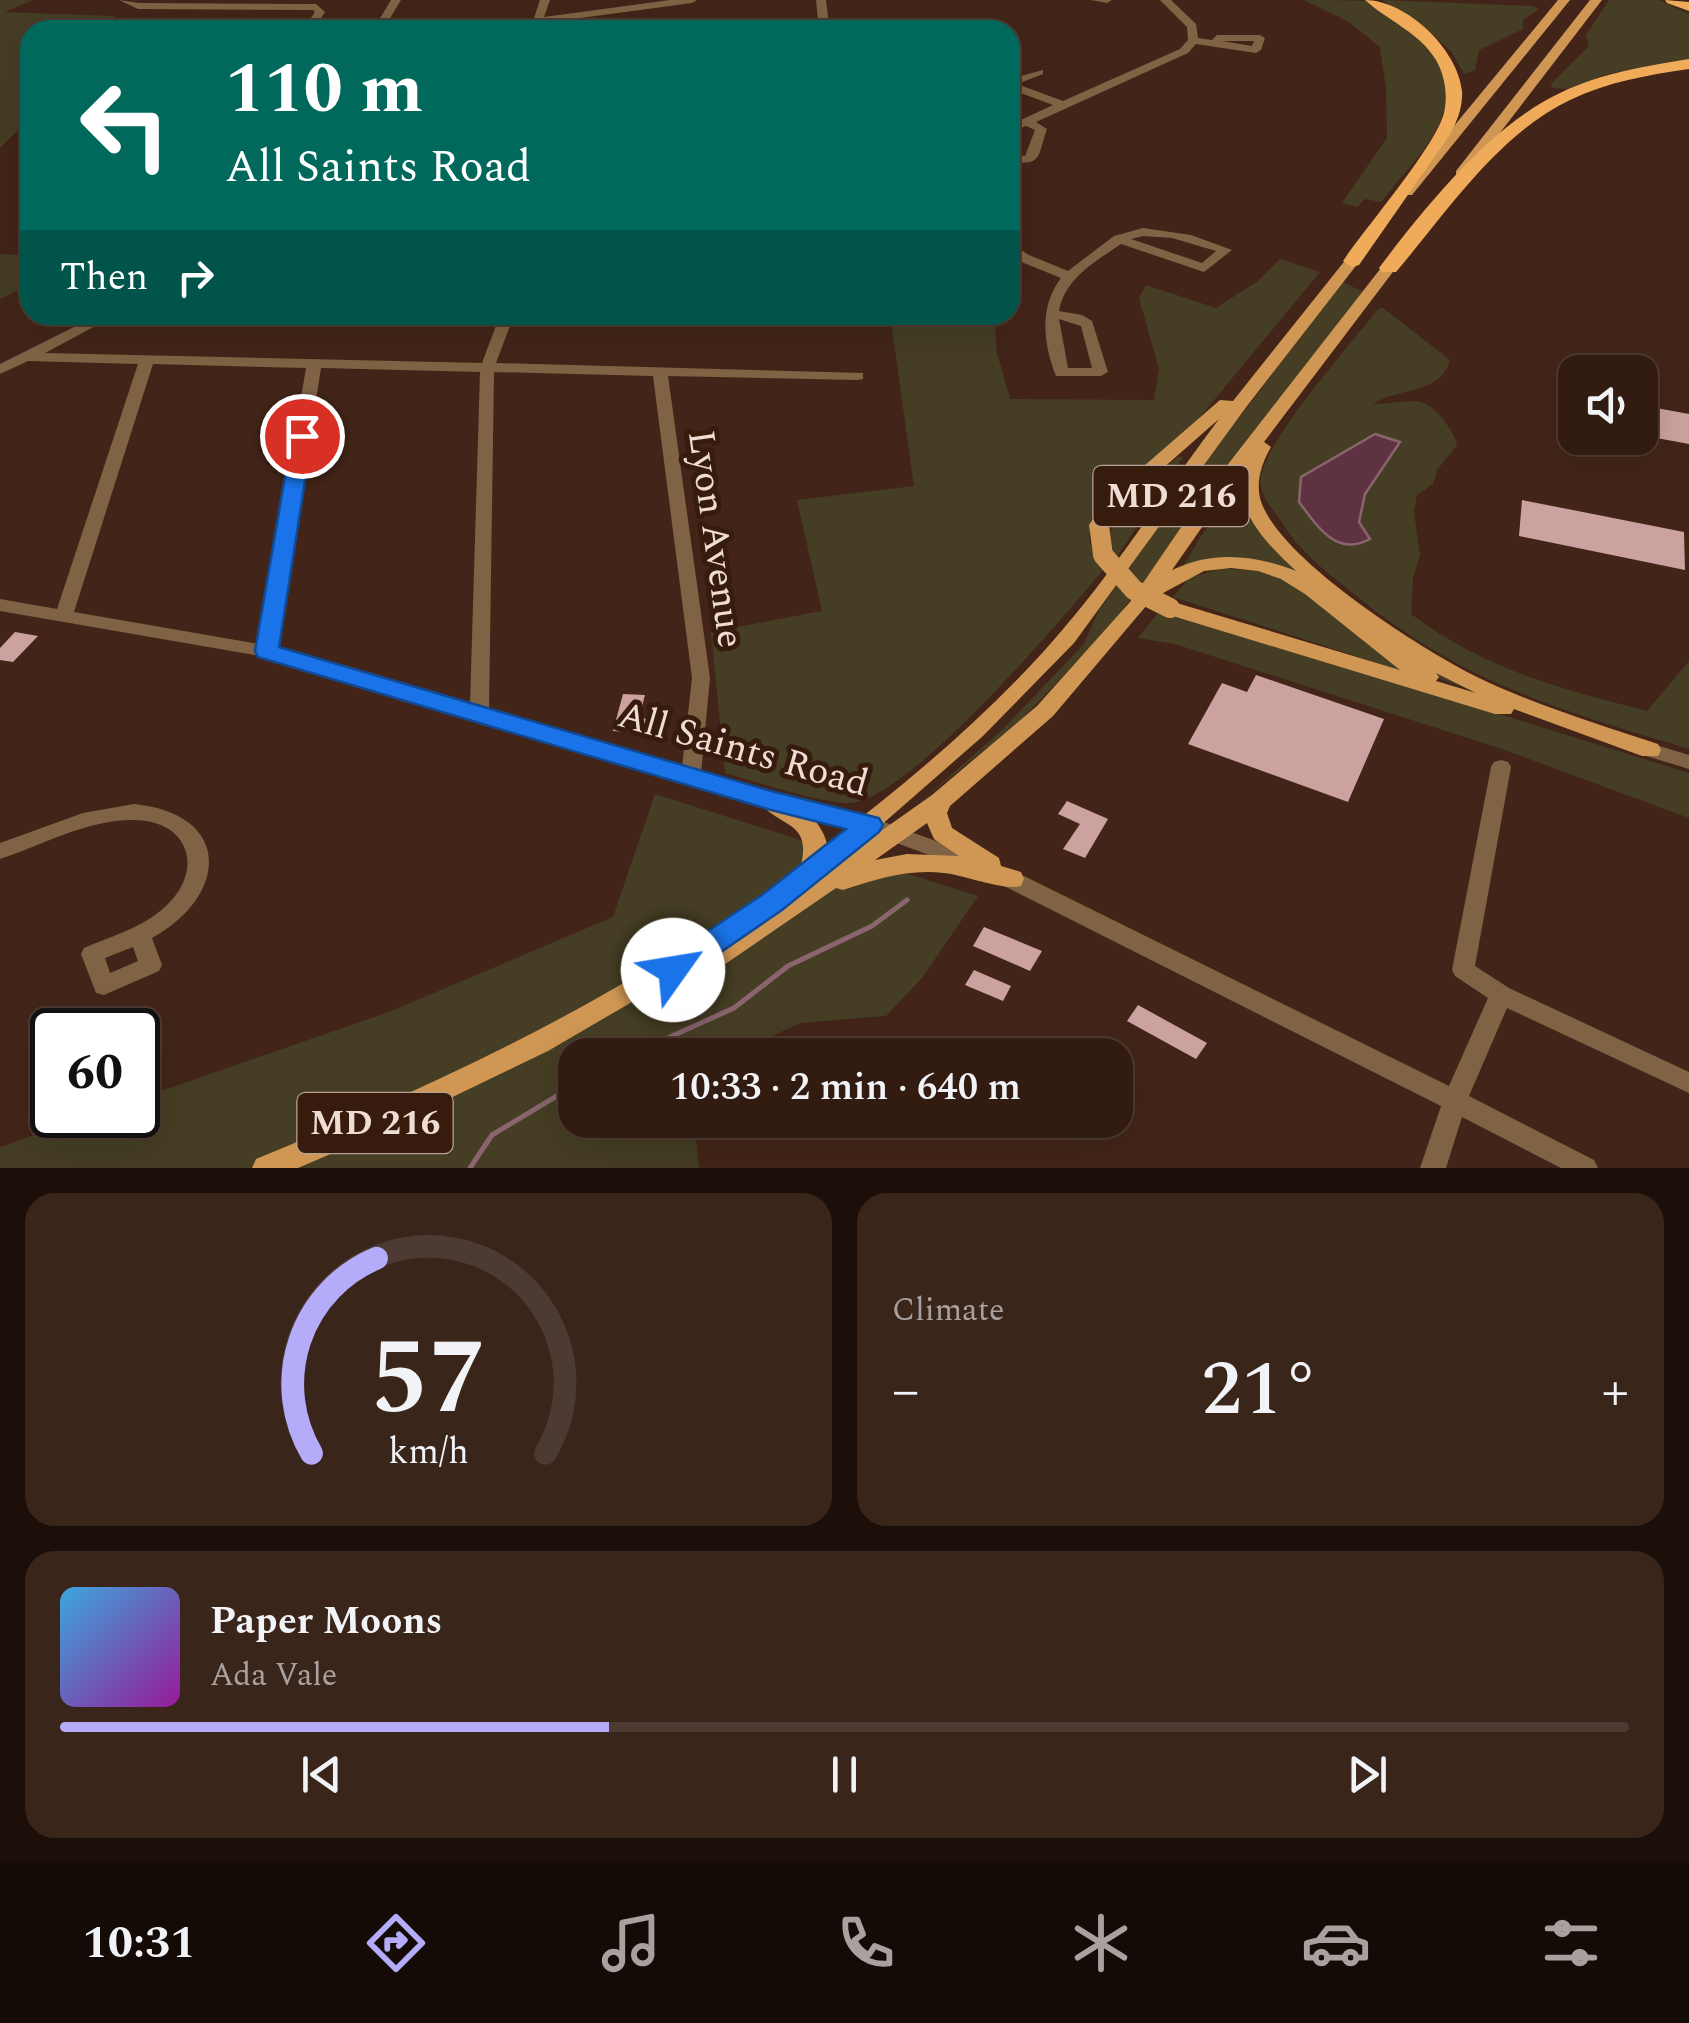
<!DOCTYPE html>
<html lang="en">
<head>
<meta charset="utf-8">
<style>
  :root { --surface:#321c12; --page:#3a251b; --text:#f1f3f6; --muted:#a8a19f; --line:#4d3a32; --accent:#b4acf9 }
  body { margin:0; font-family:Spectral,serif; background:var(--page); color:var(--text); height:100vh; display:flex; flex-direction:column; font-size:38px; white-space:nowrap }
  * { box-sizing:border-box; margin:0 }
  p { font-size:32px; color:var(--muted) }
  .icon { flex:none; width:55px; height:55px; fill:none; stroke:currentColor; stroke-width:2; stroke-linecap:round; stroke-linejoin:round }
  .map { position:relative; height:1168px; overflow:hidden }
  .side { display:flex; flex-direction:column; gap:25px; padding:25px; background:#1c0f0a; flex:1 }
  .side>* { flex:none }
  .hud { position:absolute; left:20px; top:20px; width:1000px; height:305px; border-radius:30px; box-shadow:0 10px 40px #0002,0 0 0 2px var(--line); background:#00695c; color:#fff; overflow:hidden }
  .buttons { position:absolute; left:1558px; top:355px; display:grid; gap:20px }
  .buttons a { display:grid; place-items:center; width:100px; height:100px; border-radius:20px; background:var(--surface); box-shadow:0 10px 40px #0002,0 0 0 2px var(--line); font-size:50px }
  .speed { position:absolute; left:30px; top:1008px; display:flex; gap:20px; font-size:50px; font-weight:700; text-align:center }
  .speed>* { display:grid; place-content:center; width:130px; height:130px; border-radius:50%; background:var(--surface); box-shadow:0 10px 40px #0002,0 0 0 2px var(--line); line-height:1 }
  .speed .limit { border:5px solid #111; border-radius:15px; background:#fff; color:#111 }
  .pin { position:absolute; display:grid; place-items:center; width:85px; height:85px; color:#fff; margin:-42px; border:5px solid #fff; border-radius:50%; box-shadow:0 2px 10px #0007 }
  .me { position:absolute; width:110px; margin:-55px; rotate:58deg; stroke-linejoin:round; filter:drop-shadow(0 0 8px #0008) }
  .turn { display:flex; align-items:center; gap:35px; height:210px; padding:0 40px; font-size:45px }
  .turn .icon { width:130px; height:130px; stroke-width:2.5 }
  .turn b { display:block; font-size:70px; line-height:85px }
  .then { display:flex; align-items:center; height:95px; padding:0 40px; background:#0003; gap:20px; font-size:38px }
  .big { font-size:75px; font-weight:600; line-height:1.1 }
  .side .tile { flex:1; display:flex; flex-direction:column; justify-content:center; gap:15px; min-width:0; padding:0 35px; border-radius:30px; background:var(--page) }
  .side .dial { align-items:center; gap:0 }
  .dial svg { height:260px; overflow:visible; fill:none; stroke:var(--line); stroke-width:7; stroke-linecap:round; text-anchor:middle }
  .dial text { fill:var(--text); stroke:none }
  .song { display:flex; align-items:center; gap:30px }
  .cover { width:120px; height:120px; border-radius:15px; background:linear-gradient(135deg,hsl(200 70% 55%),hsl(300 70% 35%)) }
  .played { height:10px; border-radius:5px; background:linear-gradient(90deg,var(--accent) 35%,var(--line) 35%) }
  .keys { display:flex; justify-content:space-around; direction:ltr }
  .heat { display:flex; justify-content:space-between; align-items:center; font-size:55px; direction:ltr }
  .side .tiles { flex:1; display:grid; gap:25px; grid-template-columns:1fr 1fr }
  .tile:last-child { grid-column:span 2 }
  .trip { position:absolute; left:558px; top:1038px; width:575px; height:100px; border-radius:30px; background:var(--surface); box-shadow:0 10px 40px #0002,0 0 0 2px var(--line); font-weight:600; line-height:100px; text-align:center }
  .menu { display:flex; height:160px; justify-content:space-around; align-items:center; background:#140b07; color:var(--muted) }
  .menu .icon { width:70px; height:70px }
  .menu .active { color:var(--accent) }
  .menu b { font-size:45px; color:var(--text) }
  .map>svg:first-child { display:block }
  .green { fill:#453e24; fill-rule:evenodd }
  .water { fill:#5f3242; stroke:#8a656e; stroke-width:2.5 }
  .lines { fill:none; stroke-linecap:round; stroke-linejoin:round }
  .stream { stroke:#8a656e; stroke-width:5 }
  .building { fill:#cba29f }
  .minor { fill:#7f6344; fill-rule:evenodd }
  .major { fill:#d09754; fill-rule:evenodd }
  .highway { fill:#efab59; fill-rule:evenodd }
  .major-bridge { stroke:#d09754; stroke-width:20 }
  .route { fill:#1a73e8; stroke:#114b97; stroke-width:2.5 }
  .labels { text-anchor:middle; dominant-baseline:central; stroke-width:10; stroke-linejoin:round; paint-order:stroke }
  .shield { fill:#371c0e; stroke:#b8a298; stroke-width:2.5 }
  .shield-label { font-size:35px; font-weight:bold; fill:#efdcd3 }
  .street-label { font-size:38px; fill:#efdcd3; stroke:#371c0e }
</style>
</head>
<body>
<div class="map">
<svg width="1689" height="1168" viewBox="0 0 1689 1168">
  <rect width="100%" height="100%" fill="#422518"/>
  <!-- green -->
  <g class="green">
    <polygon points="0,0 33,0 5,12 115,16 114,24 200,20 221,30 30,30 30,127 20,128 0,148"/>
    <path d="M1304 0C1322 0 1349 0 1366 1 1399 13 1451 58 1447 98 1442 138 1404 171 1381 202L1365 199 1357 207 1342 203 1387 138 1386 88 1380 47 1349 22Z"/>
    <polygon points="1382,0 1532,6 1539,9 1523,20 1523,29 1479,50 1475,70 1464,74 1452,52 1419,23"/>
    <polygon points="1609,0 1659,0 1689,14 1689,60 1607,74 1567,89 1552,88 1551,84 1589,46 1586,35"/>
    <polygon points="0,254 20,255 30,260 30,285 0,299"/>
    <path d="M1280 259 1320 272 1191 428 1093 512 1089 537 1094 557 1104 569C1060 621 914 794 852 803 831 806 749 780 725 773L711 632 822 611 797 500 914 486 890 315H994L997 353 1010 399 1154 400 1159 369 1139 298 1146 285 1216 308 1258 281Z"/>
    <polygon points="1343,282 1363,292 1108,629 1023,718 917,805 1003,729 1084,644 1098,612 1192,479"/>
    <path d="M1383 308 1450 360C1441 395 1398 387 1373 404 1408 404 1422 390 1446 423 1451 432 1455 435 1457 445L1437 470 1433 484 1417 495 1414 512 1420 555 1413 578 1411 614C1486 670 1558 688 1647 711L1689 661V749C1557 709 1462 683 1353 593 1328 573 1300 552 1283 524 1274 509 1258 496 1261 477 1267 438 1351 344 1378 309ZM1375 434 1400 443 1365 494 1359 522 1301 477Z"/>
    <path d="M1178 457H1183L1116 558C1094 512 1147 484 1178 457Z"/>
    <polygon points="1243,482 1258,528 1473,691 1435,677 1277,565 1184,565 1201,536"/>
    <polygon points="1220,569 1255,570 1287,579 1402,671 1173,597 1189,578"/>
    <polygon points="1161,609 1689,773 1689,818 1502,749 1175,644 1138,638"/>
    <polygon points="655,794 978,896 922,978 886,1016 800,1023 732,1055 575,1055 575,1120 694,1120 699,1168 0,1168 0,1147 92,1115 138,1115 138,1099 389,1012 613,917"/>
  </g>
  <!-- water -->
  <path class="water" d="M1375 434 1400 442 1365 494 1359 522 1370 539C1336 557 1318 527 1299 502L1301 477Z"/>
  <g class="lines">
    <!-- stream -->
    <g class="stream">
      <polyline points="630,1055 734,1008 788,966 872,926 907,900"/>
      <polyline points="470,1168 492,1135 575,1085"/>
    </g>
  </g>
  <!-- building -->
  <g class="building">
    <polygon points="1640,405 1689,414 1689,444 1640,435"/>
    <polygon points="1522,500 1684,532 1685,570 1519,536"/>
    <polygon points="15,632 38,636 13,662 0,660 0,648"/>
    <polygon points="1256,675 1384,719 1348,802 1188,744 1222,683 1247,692"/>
    <polygon points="623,694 645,695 639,718 649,719 646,733 613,731"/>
    <polygon points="1067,801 1108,819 1085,858 1063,849 1080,824 1058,814"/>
    <polygon points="984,927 1042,951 1030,971 973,946"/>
    <polygon points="974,970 1011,986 1003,1001 965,985"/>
    <polygon points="1138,1005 1207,1043 1196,1059 1127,1021"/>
  </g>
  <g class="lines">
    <!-- minor -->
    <g class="minor">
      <polygon points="119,0 139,3 316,4 325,12 313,30 303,30 315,12 313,10 138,9"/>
      <polygon points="391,0 401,0 383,30 373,30"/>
      <polygon points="540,0 550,0 544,17 670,0 697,0 692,3 492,30 464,30 534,18"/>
      <polygon points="816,0 826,0 829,25 894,22 899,25 894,28 819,30"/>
      <polygon points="1091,0 1112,0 1107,3"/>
      <path d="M1160 0H1171L1196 24 1198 38 1212 40 1217 35H1260L1265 38 1261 50 1256 53 1196 44 1188 53 1036 122 1047 129C1037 158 1043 165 1010 162V154L1025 156 1035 130 1026 126 1010 132V125L1053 105 1010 89V79L1043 70V74L1017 84 1063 101 1180 49 1188 40 1187 27ZM1222 41H1254L1252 46Z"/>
      <path d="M1143 228 1191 235 1232 250 1204 272 1121 244C1095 262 1065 278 1059 311L1082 315 1092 321 1108 372 1101 376H1056C1043 343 1039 307 1061 278L1019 261 1010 253V243L1029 255 1068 271 1114 236ZM1143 236 1172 238 1216 251 1202 263 1131 239ZM1059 319 1081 326 1092 368H1068Z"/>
      <path d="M98 315H116L45 353 482 363 500 315H514L496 363 863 373V379L858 380 668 376 710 678 701 773 870 817 983 858 987 864 983 870 976 872 866 832 771 808 266 657 0 611V599L57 609 138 364 28 361 0 374V364ZM153 364 306 368 259 644 74 612ZM321 368 480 372 470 705 277 648ZM494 372 653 376 692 678 682 767 489 710Z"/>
      <polygon points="1650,743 1689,755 1689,769 1643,755 1640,750 1643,745"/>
      <polygon points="1501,760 1508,762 1511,767 1475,966 1509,988 1689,1072 1689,1093 1507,1008 1469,1096 1594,1160 1598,1168 1561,1168 1462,1117 1446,1168 1420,1168 1441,1106 992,880 989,874 992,868 1000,866 1008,868 1449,1086 1488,998 1455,976 1452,970 1491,767 1494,762"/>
      <path d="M134 804C233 814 229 896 152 938L162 965 159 971 104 995 96 993 81 954 84 948C112 936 144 927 166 906 206 869 188 819 132 820 86 820 43 845 0 859V843L83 813ZM133 947 138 961 110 973 105 958Z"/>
    </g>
    <!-- major -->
    <g class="major">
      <polygon points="1558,0 1570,0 1412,195 1402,195 1402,189"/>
      <polygon points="1590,0 1602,0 1466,177 1456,177 1456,171"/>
      <path d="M1364 242 1369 243V249L1247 406 1074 643 983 736 847 855 932 795 1037 706 1130 602 1197 504 1395 250H1405V256L1264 442 1271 447C1262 463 1256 480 1260 498 1276 558 1423 650 1477 677 1535 705 1597 724 1658 744L1661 750 1658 756H1642L1514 709 1511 714H1495L1163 613 1160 608 1170 601 1400 670 1305 594 1281 579 1258 571 1231 568 1204 571 1152 599 1053 716 950 806 947 813 952 828 999 858 1001 866 1021 872 1024 879 1021 886C1003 891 965 875 944 873 907 869 877 879 843 890L836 888 718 969 709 972 700 969 697 964 548 1051 370 1137 298 1168H252L256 1159C447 1080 636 992 801 865 812 820 778 828 759 801L763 795C789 788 822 820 827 844 915 777 1004 702 1074 616 1126 553 1170 484 1219 419L1120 506 1109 525 1113 555 1103 561 1093 555 1089 525 1106 499 1220 400 1233 401 1359 243ZM1242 470C1234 512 1268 545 1296 571 1255 555 1213 550 1172 570ZM1436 673 1476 693 1436 681 1439 677ZM927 823 934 839 959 856 907 854 875 860Z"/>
    </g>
    <!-- highway -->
    <g class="highway">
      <path d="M1365 0C1406 0 1458 49 1462 91 1463 107 1457 122 1449 136L1359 265 1352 267 1343 261C1366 227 1435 147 1444 113 1448 95 1445 76 1436 60 1419 32 1388 21 1365 0Z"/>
      <polygon points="1665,0 1689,2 1689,11 1667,3"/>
      <path d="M1689 59V69C1648 75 1607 82 1570 100 1497 135 1447 212 1396 272H1382L1379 268C1425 207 1492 124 1562 92 1602 73 1646 66 1689 59Z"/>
    </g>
    <!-- major-bridge -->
    <polyline class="major-bridge" points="1103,555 1134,590 1170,608"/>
  </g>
  <!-- route -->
  <polygon class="route" points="302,430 312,436 279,647 771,791 879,818 883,825 879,832 782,910 683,978 673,981 663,978 658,970 663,961 762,895 846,829 771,810 258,657 255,651 292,436"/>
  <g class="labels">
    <!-- shield labels -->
    <g class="shield">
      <rect x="1093.5" y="466" width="155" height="60" rx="8"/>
      <rect x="297.5" y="1093" width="155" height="60" rx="8"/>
    </g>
    <g class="shield-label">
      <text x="1171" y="496">MD 216</text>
      <text x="375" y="1123">MD 216</text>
    </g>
    <!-- street labels -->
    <g class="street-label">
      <text transform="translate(715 539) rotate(82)">Lyon Avenue</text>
      <text transform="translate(743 750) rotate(16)">All Saints Road</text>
    </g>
  </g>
</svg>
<div class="buttons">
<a><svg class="icon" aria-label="sound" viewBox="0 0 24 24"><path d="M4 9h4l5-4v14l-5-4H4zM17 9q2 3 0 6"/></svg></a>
</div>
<div class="speed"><div class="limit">60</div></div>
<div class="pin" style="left:302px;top:436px;background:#d93025"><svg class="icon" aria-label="arrive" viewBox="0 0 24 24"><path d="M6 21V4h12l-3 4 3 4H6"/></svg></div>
<svg class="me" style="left:673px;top:970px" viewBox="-20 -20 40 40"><circle r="19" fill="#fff"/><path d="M0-13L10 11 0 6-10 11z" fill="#1a73e8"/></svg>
<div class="trip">10:33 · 2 min · 640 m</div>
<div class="hud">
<div class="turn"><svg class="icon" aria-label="left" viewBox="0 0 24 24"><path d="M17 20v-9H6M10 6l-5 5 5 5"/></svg><div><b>110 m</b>All Saints Road</div></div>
<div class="then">Then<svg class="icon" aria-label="right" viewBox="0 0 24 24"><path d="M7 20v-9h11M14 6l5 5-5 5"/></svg></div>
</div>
</div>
<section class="side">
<div class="tiles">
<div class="tile dial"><svg viewBox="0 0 100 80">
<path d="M14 69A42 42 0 1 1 86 69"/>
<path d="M14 69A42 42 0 0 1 34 9" stroke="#b4acf9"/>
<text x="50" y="56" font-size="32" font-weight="700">57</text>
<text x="50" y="72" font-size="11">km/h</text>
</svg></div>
<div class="tile"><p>Climate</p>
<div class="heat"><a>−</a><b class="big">21°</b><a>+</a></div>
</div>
<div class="tile">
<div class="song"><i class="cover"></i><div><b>Paper Moons</b><p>Ada Vale</p></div></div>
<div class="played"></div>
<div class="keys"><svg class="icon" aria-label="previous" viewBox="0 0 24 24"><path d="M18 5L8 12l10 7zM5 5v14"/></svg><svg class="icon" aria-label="pause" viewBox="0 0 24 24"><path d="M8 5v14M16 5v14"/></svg><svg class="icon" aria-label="next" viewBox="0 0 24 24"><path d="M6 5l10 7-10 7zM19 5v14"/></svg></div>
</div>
</div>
</section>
<nav class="menu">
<b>10:31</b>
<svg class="icon active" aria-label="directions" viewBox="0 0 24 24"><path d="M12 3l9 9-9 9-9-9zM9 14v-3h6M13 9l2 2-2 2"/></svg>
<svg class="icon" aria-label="music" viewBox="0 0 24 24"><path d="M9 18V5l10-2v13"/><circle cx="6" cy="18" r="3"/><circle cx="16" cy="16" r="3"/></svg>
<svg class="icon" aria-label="phone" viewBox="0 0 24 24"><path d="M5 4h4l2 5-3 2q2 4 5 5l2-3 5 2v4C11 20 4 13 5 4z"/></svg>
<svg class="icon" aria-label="climate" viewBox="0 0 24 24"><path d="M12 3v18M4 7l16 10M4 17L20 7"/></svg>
<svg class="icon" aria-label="car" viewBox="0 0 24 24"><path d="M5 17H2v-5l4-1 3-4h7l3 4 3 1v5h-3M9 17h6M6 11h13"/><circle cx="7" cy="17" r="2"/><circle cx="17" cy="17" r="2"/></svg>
<svg class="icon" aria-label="filters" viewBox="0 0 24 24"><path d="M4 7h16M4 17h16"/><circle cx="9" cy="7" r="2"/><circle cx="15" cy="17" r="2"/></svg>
</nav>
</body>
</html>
